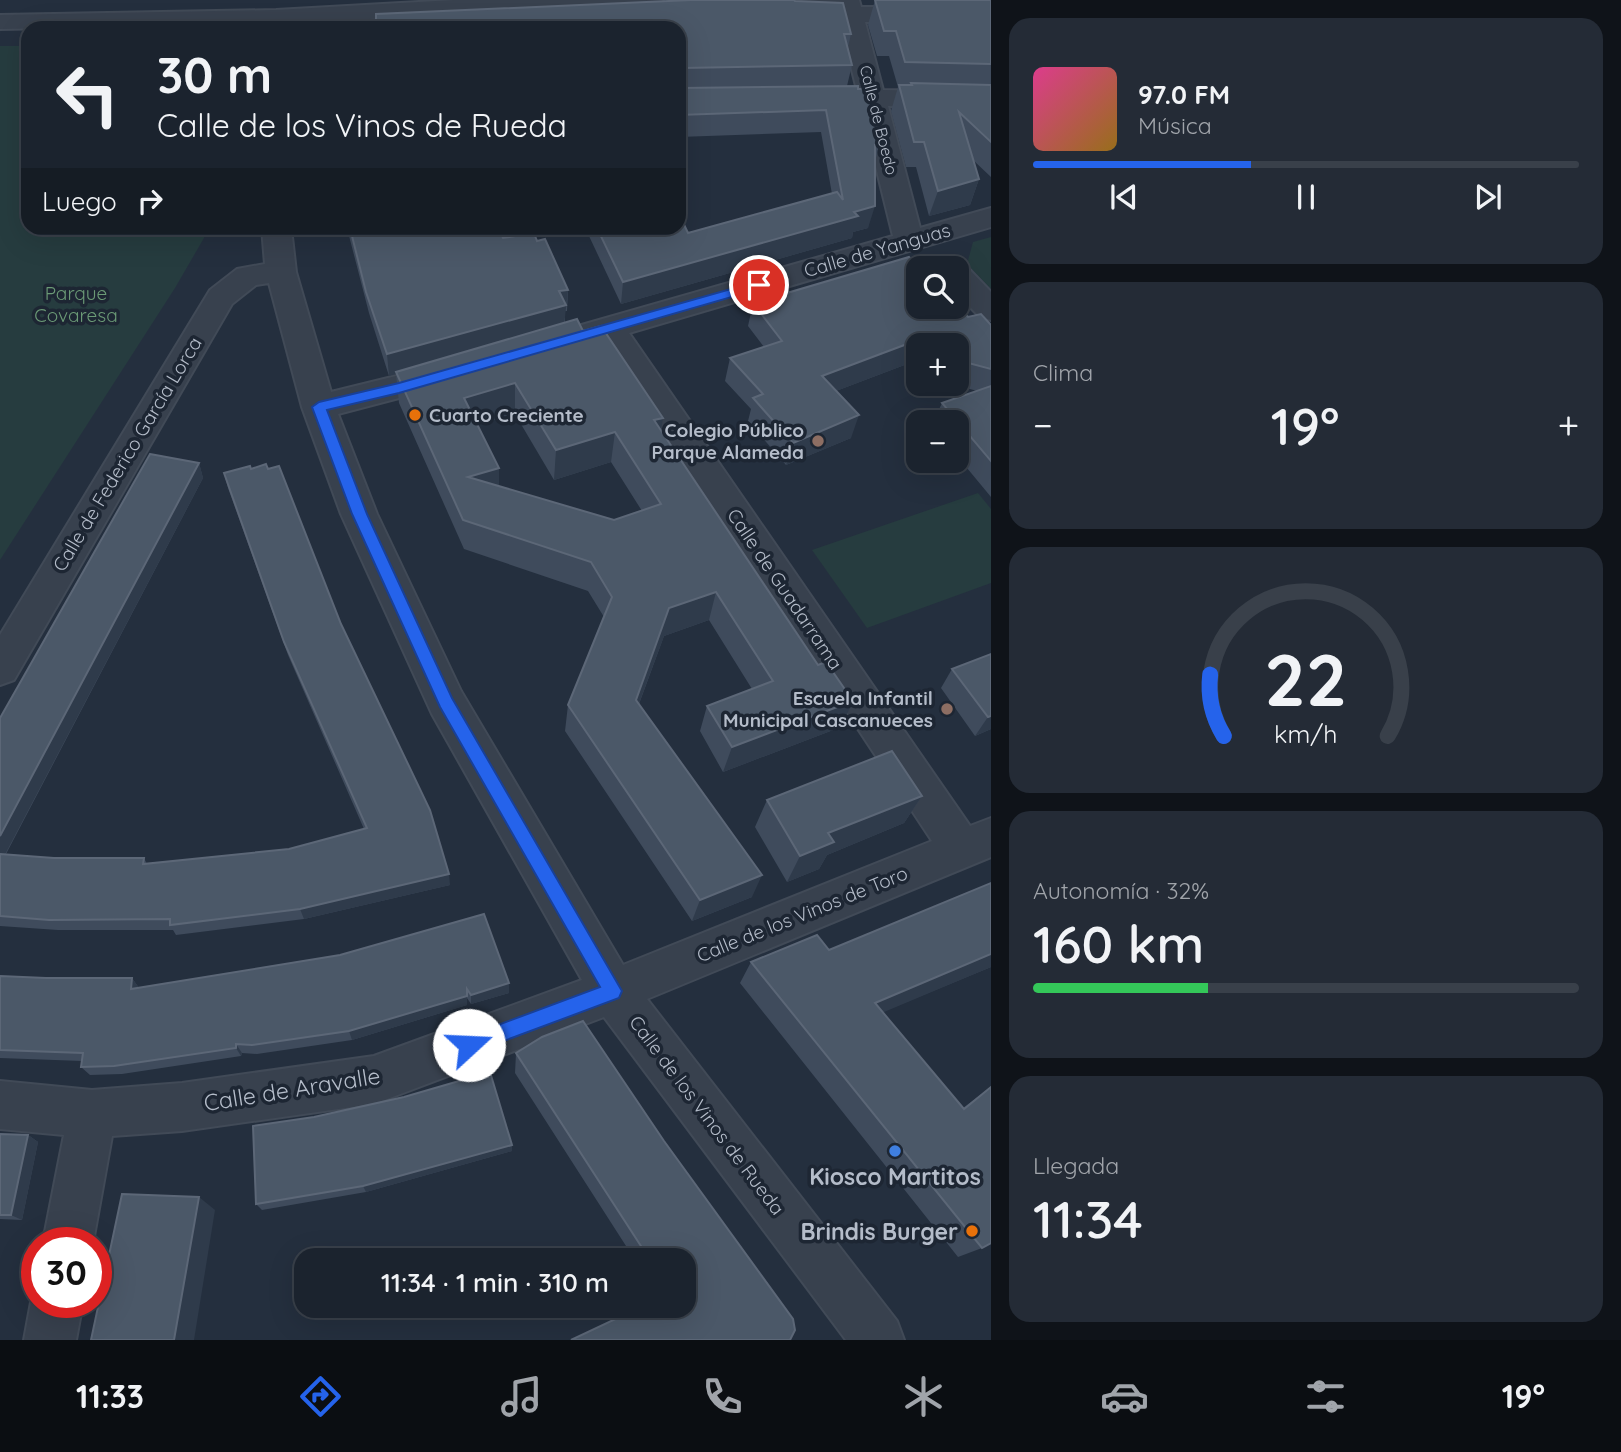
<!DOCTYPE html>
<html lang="es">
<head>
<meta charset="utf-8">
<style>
  :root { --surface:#1b232e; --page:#242b36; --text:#f1f3f6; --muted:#a0a4aa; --line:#39404a; --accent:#2563eb }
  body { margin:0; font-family:Quicksand,sans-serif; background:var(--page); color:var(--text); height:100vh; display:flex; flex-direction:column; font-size:26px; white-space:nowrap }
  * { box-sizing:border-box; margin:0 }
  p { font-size:23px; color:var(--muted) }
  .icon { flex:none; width:38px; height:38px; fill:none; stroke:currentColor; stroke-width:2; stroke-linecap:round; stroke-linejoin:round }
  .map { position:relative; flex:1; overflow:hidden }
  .panel { display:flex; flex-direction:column; gap:18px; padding:18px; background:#0f1319; width:630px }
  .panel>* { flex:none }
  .top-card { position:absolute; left:21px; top:21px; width:665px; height:214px; border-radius:21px; box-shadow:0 7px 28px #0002,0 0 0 2px var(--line); background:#1b232e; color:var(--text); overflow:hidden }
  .fabs { position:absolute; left:906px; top:256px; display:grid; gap:14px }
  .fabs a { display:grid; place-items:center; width:63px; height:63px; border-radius:14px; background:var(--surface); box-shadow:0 7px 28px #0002,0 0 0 2px var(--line); font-size:35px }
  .speed { position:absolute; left:21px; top:1227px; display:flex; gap:14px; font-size:35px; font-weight:700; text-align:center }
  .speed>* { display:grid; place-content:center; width:91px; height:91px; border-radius:50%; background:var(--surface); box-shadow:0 7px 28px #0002,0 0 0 2px var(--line); line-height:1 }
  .speed .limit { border:10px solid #d22; background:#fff; color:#111 }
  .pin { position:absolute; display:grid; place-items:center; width:60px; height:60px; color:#fff; margin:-30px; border:4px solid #fff; border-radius:50%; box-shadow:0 2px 7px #0007 }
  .me { position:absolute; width:77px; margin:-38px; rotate:70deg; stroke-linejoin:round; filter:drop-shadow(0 0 5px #0008) }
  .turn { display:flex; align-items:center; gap:24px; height:147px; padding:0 21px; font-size:32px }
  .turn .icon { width:91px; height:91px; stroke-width:2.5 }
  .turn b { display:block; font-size:49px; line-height:60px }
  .then { display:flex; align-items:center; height:66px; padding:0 21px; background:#0003; gap:14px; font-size:26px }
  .big { font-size:52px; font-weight:600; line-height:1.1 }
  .panel .widget { flex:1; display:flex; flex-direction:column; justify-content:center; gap:10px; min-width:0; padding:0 24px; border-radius:21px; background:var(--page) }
  .panel .dial { align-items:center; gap:0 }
  .dial svg { height:182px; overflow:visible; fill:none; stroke:var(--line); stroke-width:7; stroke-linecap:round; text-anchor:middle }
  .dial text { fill:var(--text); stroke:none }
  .song { display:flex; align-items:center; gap:21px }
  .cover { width:84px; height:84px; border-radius:10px; background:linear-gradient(135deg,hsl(330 70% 55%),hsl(40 70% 35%)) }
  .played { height:7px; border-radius:4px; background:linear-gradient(90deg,var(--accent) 40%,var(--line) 40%) }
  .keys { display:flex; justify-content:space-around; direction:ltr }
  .heat { display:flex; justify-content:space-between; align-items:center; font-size:38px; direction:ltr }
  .charge { height:10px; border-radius:5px; background:linear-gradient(90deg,#34c759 32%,var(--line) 0) }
  .trip { position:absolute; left:294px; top:1248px; width:402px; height:70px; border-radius:21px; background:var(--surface); box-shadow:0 7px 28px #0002,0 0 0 2px var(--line); font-weight:600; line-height:70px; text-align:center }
  .tabs { display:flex; height:112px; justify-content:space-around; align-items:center; background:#0b0e12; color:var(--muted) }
  .tabs .icon { width:49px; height:49px }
  .tabs .on { color:var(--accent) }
  .tabs b { font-size:32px; color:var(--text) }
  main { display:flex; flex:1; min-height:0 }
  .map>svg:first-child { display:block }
  .green { fill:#263c3f }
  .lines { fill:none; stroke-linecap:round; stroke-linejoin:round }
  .minor-casing { stroke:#414a57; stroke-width:4 }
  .minor { fill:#38414e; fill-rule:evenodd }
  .wall { fill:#3f4b5c; fill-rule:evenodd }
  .shaded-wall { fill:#2f3b4b }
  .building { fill:#4b5868; stroke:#5c6777; stroke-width:2; fill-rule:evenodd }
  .route { fill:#2563eb; stroke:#184099; stroke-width:2 }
  .food-dot { fill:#e8710a; stroke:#1d2633; stroke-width:2.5 }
  .education-dot { fill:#8d6e63; stroke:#1d2633; stroke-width:2.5 }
  .shop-dot { fill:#3f7fe0; stroke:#1d2633; stroke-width:2.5 }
  .labels { text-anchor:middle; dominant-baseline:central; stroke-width:7; stroke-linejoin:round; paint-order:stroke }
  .far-street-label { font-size:16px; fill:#b4bcc9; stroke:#1d2633 }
  .street-label { font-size:19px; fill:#b4bcc9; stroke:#1d2633 }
  .park-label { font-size:19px; fill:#6b9a76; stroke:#1d2633 }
  .poi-label { font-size:19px; font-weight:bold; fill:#b4bcc9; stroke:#1d2633; text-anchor:end }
  .near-street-label { font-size:23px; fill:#b4bcc9; stroke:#1d2633 }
  .near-poi-label { font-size:23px; font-weight:bold; fill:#b4bcc9; stroke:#1d2633 }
</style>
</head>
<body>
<main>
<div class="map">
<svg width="991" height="1340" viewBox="0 0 991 1340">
  <rect width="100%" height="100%" fill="#242f3e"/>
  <!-- green -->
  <g class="green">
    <polygon points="0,46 28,46 28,228 206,228 204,238 175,288 0,560"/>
    <polygon points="991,237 991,289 967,264 973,242"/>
    <polygon points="978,493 991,509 991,583 867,628 812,550"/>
  </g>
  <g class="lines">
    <defs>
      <g id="minor">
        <polygon points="454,0 662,0 664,3 661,8 652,10 480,13 276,24 0,29 0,15 276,10"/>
        <polygon points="733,0 859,0 861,7 991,7 991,21 865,22 883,90 991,92 991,108 888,106 920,228 991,208 991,227 629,333 970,826 991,818 991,857 647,999 897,1321 904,1340 846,1340 604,1017 374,1104 182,1131 112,1136 93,1242 43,1242 64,1135 0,1129 0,1081 92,1090 182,1083 374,1056 582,980 432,714 341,514 302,407 269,283 256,285 232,304 14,680 0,685 0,635 210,290 237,269 265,264 262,228 291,228 296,272 331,392 449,363 460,366 465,374 460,382 338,414 377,514 461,691 623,965 932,841 602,341 554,355 543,352 538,344 543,336 893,236 861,106 806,103 802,97 806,91 857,90 840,22 791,20 788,15 791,10 798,8 744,9 735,7"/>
        <polygon points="957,265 968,268 991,292 991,320 980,317 957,294 957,268 947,268"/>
        <polygon points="37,1288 37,1302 83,1302 76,1340 24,1340 31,1302"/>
      </g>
    </defs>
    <!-- minor casing -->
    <use href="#minor" class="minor-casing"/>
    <!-- minor -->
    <use href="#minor" class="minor"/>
  </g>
  <!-- wall -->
  <g class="wall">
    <polygon points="875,0 991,0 991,177 973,160 979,179 970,205 929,216 916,167 906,167 891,111 898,87 889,56 877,56 868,25"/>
    <polygon points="679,28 851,34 848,47 852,65 847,86 880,145 875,161 868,228 853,232 852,238 621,304 589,236 590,228 679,228 688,233 832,194 821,132 679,137"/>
    <path d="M347 228H499L503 238 537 241 568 290 567 311H565V323L583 331 661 430 841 727 723 772 700 731 707 706 752 689 709 620 664 636 639 704 752 897 692 921 565 731 568 705 604 617 588 591 464 549 399 403 396 374 389 376 369 313ZM515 414 554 480 611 462 642 511 614 520 499 486 477 425Z"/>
    <polygon points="753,303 968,317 991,325 991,497 957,456 957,422 933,422 942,403 977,391 949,383 957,383 957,345 919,345 919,366 915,361 836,391 851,438 786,465 748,421 751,409 725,381 730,358 764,347 748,326"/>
    <polygon points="199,463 203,478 6,854 54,858 144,858 147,864 289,849 364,829 288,655 228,488 224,473 341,624 450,885 304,919 176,935 173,930 58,930 0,926 0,718"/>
    <polygon points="991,654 991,729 975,736 941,688 952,669"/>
    <polygon points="922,796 904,823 827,855 819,869 787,882 755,827 767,800"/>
    <polygon points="991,883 991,967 882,1012 963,1108 991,1087 982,1248 958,1257 740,983 751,962 829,950"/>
    <polygon points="0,976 46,978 132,978 139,988 509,983 509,993 471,1004 467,998 467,1005 352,1040 257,1054 242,1053 241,1056 122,1074 90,1075 81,1067 82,1061 0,1058"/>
    <polygon points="583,1021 664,1141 793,1319 795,1330 790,1340 571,1340 643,1306 684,1306 684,1260 635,1260 515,1073 516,1053 542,1037"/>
    <polygon points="314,1117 512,1145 512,1151 366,1192 262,1210 256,1204"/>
    <polygon points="0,1134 28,1135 38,1142 22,1220 0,1219"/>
  </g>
  <!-- shaded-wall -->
  <g class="shaded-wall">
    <polygon points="979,179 970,205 929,216 938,191"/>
    <polygon points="875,206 868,228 853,232 852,238 621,304 623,282"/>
    <polygon points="568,290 564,326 389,376 387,354 559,291"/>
    <polygon points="923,338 921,345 919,345 919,350 915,361 815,399 822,376"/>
    <polygon points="515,383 515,414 465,428 464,398"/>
    <polygon points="859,415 851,438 786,465 793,443"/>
    <polygon points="663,418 658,448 654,420"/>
    <polygon points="615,432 611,462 554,480 556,450"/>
    <polygon points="199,463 203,478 0,864 0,836"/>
    <polygon points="499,468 499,497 468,477"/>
    <polygon points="716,592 709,620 664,636 631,725 636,700 669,608"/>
    <polygon points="853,701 841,727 723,772 732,747"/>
    <polygon points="991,716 991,729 975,736 988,717"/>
    <polygon points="922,796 904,823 827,855 819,869 787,882 800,856 828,833"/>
    <polygon points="449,874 450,885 304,919 300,909"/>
    <polygon points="762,875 752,897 692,921 700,900"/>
    <polygon points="991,954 991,967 858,1023 875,1003"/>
    <polygon points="132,978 139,988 131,989"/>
    <polygon points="509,983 509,993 471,1004 471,995"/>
    <polygon points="467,989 467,1005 352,1040 349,1031"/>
    <polygon points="236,1044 242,1053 241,1056 236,1048"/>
    <polygon points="28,1135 38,1142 22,1220 11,1215"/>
    <polygon points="512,1145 512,1151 366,1192 363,1186"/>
    <polygon points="199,1197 215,1210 194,1340 174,1340"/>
  </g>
  <!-- building -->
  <g class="building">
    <polygon points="691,0 794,0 795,1 843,3 851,34 844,34 852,65 682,68 679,70 680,88 858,86 858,89 866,89 880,145 875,145 875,206 854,212 858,216 623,282 597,228 679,228 679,214 688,233 837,192 843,200 826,110 679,115 679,28 326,28 326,26 376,25 376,14"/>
    <polygon points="875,0 991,0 991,64 905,62 896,31 884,31"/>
    <polygon points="911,83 991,85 991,142 959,112 979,179 938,191 924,142 914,142 899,85 912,85"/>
    <polygon points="350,228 499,228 503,238 534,233 537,241 545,239 568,290 559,291 566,305 387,354 366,292"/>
    <polygon points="909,257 919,268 919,306 957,306 968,317 981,314 991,325 991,369 957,360 957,345 930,345 923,338 822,376 859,415 793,443 753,398 763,394 730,358 782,341 753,303"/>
    <path d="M577 319 583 331 601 326 663 418 654 420 818 665 826 662 853 701 732 747 707 706 773 681 716 592 669 608 636 700 762 875 700 900 568 705 612 597 591 562 463 520 396 372ZM515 383 556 450 615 432 661 504 614 520 468 477 499 468 464 398Z"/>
    <polygon points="991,386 991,461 942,403"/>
    <polygon points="150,454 199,463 0,836 0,718"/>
    <polygon points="266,464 268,469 279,466 341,624 430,810 449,874 300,909 170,925 170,919 49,920 0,916 0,854 54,858 144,858 143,864 289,849 367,828 284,642 224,473 250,466 251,469"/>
    <polygon points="991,654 991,716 988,717 952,669"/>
    <polygon points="892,751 922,796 828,833 834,842 800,856 767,800"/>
    <polygon points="991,883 991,954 875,1003 964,1109 991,1087 991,1243 982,1248 751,962 817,935 829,950"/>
    <polygon points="484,914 509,983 471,995 467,989 467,996 349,1031 252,1045 236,1044 236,1048 114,1066 81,1067 83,1053 0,1050 0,976 46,978 132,978 131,989 340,955"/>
    <polygon points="583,1021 664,1141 793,1319 795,1330 790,1340 571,1340 643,1306 684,1306 684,1260 650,1260 516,1053 542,1037"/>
    <polygon points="490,1072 512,1145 363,1186 256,1204 253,1126 314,1117 404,1097"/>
    <polygon points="0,1134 28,1135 11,1215 0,1215"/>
    <polygon points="122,1194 199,1197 174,1340 91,1340"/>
  </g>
  <!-- route -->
  <polygon class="route" points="759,281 765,285 763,288 399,393 327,410 367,514 452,698 622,991 619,998 469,1054 463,1051 460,1045 463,1038 600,987 440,707 352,514 312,407 319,402 399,383"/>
  <!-- markers -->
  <g class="food-dot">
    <circle cx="415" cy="415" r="7"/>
    <circle cx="972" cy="1231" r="7"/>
  </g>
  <g class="education-dot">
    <circle cx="818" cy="441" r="7"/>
    <circle cx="947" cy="709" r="7"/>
  </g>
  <circle class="shop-dot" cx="895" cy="1151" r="7"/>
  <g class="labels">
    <!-- far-street labels -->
    <g class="far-street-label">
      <text transform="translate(879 120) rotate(76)">Calle de Boedo</text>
    </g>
    <!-- street labels -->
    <g class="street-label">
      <text transform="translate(877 250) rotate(-16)">Calle de Yanguas</text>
      <text transform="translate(127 454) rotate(-59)">Calle de Federico García Lorca</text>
      <text transform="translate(785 589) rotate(56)">Calle de Guadarrama</text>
      <text transform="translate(802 914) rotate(-22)">Calle de los Vinos de Toro</text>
      <text transform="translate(707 1115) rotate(53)">Calle de los Vinos de Rueda</text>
    </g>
    <!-- park labels -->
    <g class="park-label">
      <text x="76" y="293">Parque<tspan x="76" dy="22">Covaresa</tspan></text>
    </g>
    <!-- poi labels -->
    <g class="poi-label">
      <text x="429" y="415" text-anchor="start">Cuarto Creciente</text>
      <text x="804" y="430">Colegio Público<tspan x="804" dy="22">Parque Alameda</tspan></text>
      <text x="933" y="698">Escuela Infantil<tspan x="933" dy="22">Municipal Cascanueces</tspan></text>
    </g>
    <!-- near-street labels -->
    <g class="near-street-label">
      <text transform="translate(292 1089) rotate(-9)">Calle de Aravalle</text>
    </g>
    <!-- near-poi labels -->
    <g class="near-poi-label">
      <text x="895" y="1176">Kiosco Martitos</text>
      <text x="958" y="1231" text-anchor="end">Brindis Burger</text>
    </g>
  </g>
</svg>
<div class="fabs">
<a><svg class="icon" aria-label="search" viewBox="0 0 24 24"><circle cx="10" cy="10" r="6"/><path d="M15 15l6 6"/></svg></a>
<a>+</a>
<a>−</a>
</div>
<div class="speed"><div class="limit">30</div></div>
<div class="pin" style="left:759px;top:285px;background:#d93025"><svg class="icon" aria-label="arrive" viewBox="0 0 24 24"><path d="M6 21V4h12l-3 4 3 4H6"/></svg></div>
<svg class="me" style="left:469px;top:1045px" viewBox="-20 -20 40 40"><circle r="19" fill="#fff"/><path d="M0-13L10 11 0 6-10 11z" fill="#2563eb"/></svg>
<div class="trip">11:34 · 1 min · 310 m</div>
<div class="top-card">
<div class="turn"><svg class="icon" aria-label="left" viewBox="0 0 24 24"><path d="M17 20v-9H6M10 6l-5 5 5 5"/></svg><div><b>30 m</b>Calle de los Vinos de Rueda</div></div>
<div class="then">Luego<svg class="icon" aria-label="right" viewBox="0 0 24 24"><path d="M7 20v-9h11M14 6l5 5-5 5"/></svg></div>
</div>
</div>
<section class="panel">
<div class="widget">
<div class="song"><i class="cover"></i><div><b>97.0 FM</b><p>Música</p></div></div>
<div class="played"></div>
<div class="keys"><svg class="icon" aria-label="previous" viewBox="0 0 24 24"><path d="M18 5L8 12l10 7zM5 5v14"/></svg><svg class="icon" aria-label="pause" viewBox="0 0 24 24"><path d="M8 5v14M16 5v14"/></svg><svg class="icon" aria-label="next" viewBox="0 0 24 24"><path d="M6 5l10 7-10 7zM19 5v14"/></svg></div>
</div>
<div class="widget"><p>Clima</p>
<div class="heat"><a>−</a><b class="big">19°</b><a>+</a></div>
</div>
<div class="widget dial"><svg viewBox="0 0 100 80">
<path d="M14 69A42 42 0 1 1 86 69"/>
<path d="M14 69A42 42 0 0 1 8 42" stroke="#2563eb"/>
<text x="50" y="56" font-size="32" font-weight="700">22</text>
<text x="50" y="72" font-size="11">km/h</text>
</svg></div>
<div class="widget"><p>Autonomía · 32%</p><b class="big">160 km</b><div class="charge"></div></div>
<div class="widget"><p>Llegada</p><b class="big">11:34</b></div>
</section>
</main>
<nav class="tabs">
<b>11:33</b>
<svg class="icon on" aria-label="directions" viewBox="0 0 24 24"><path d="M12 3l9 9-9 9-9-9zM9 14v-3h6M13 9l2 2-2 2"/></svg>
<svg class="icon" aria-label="music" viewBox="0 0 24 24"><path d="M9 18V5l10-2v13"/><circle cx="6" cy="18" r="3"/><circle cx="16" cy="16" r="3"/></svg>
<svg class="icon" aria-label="phone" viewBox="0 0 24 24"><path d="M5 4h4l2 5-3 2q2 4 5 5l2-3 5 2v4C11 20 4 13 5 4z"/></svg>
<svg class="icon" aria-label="climate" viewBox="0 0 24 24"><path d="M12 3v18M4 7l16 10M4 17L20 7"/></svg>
<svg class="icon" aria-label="car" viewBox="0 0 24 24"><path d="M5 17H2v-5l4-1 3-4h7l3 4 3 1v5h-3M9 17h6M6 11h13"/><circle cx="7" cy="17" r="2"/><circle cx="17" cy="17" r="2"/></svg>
<svg class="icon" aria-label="filters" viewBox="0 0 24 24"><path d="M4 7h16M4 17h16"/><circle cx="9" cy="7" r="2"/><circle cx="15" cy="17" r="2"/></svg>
<b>19°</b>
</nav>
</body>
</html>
